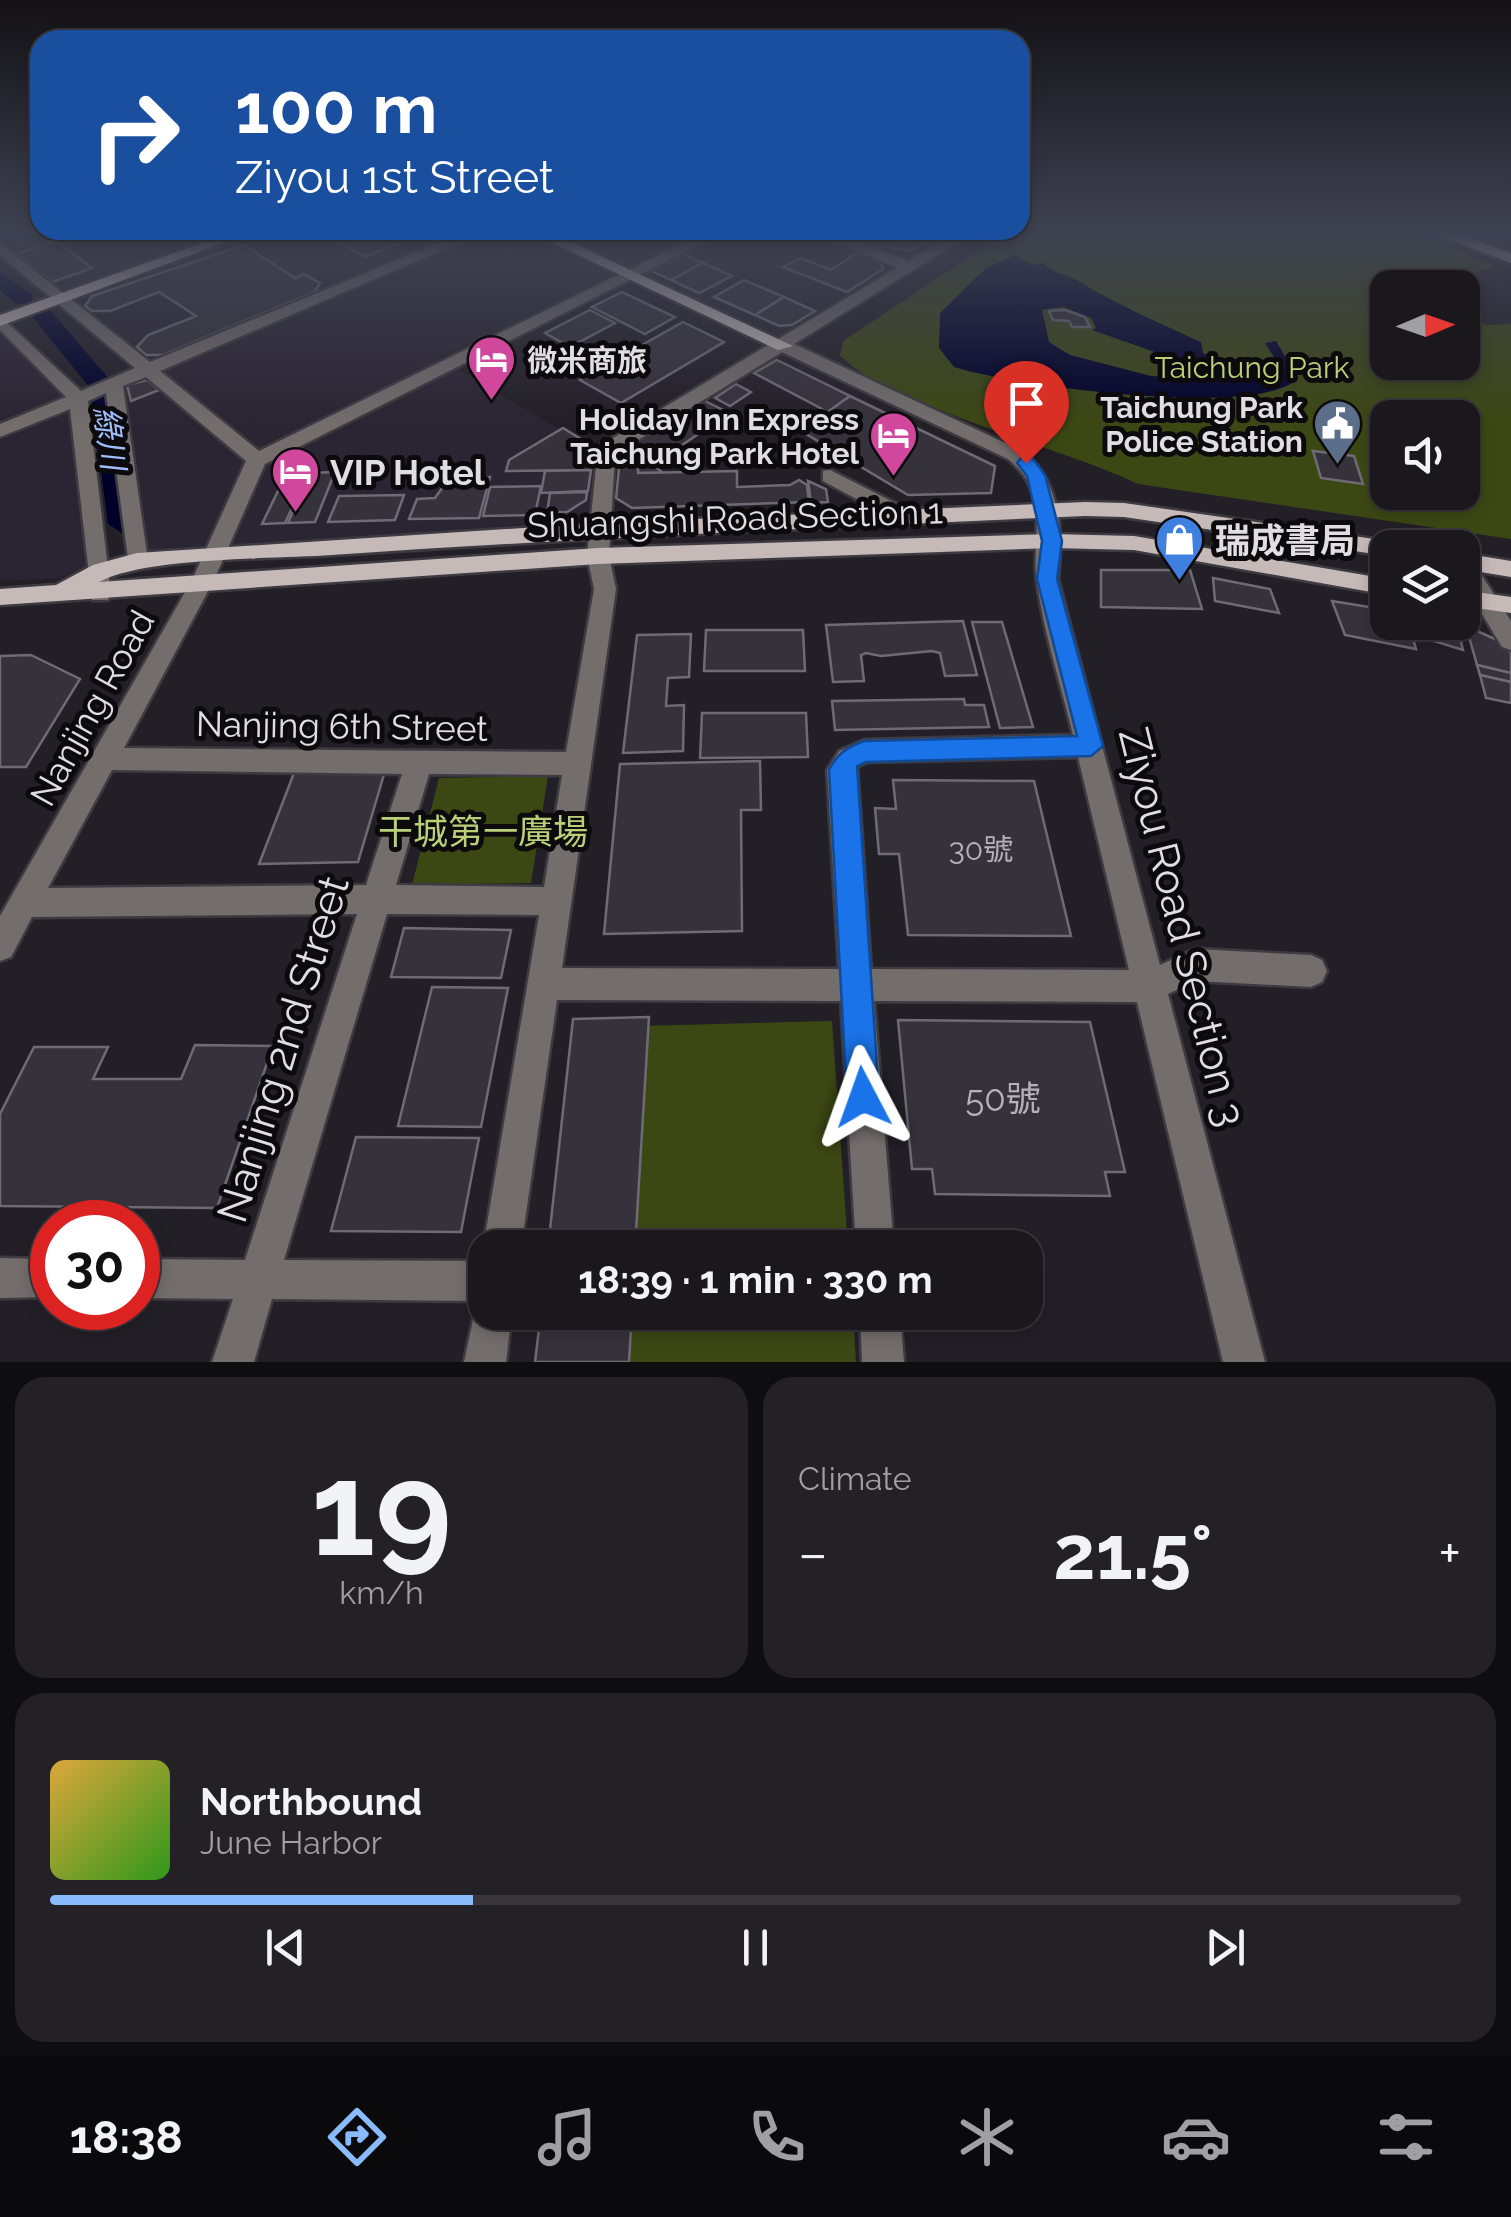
<!DOCTYPE html>
<html lang="en">
<head>
<meta charset="utf-8">
<style>
  :root { --surface:#1a171d; --page:#232026; --text:#f1f3f6; --muted:#9f9fa4; --line:#38363b; --accent:#89bafc }
  body { margin:0; font-family:Raleway,"Noto Sans TC",sans-serif; background:var(--page); color:var(--text); height:100vh; display:flex; flex-direction:column; font-size:38px; white-space:nowrap }
  * { box-sizing:border-box; margin:0 }
  p { font-size:32px; color:var(--muted) }
  .icon { flex:none; width:55px; height:55px; fill:none; stroke:currentColor; stroke-width:2; stroke-linecap:round; stroke-linejoin:round }
  .map { position:relative; height:1362px; overflow:hidden }
  .drawer { display:flex; flex-direction:column; gap:15px; padding:15px; background:#0e0d10; flex:1 }
  .drawer>* { flex:none }
  .top-card { position:absolute; left:30px; top:30px; width:1000px; height:210px; border-radius:30px; box-shadow:0 5px 15px #0003,0 0 0 2px var(--line); background:#1a4fa0; color:#fff; overflow:hidden }
  .needle { width:65px; rotate:88deg }
  .buttons { position:absolute; left:1370px; top:270px; display:grid; gap:20px }
  .buttons a { display:grid; place-items:center; width:110px; height:110px; border-radius:20px; background:var(--surface); box-shadow:0 5px 15px #0003,0 0 0 2px var(--line); font-size:50px }
  .speed { position:absolute; left:30px; top:1200px; display:flex; gap:20px; font-size:50px; font-weight:700; text-align:center }
  .speed>* { display:grid; place-content:center; width:130px; height:130px; border-radius:50%; background:var(--surface); box-shadow:0 5px 15px #0003,0 0 0 2px var(--line); line-height:1 }
  .speed .limit { border:15px solid #d22; background:#fff; color:#111 }
  .pin { position:absolute; display:grid; place-items:center; width:85px; height:85px; color:#fff; margin:-102px -42px; border-radius:50% 50% 50% 0; rotate:-45deg; box-shadow:0 0 10px #0007 }
  .pin .icon { rotate:45deg }
  .me { position:absolute; width:110px; margin:-55px; rotate:356deg; stroke-linejoin:round; filter:drop-shadow(0 0 8px #0008) }
  .turn { display:flex; align-items:center; gap:35px; height:210px; padding:0 40px; font-size:45px }
  .turn .icon { width:130px; height:130px; stroke-width:2.5 }
  .turn b { display:block; font-size:70px; line-height:85px }
  .big { font-size:75px; font-weight:700; line-height:1.1 }
  .drawer .tile { flex:1; display:flex; flex-direction:column; justify-content:center; gap:15px; min-width:0; padding:0 35px; border-radius:30px; background:var(--page) }
  .drawer .dial { align-items:center; gap:0 }
  .dial b { font-size:130px; line-height:1 }
  .song { display:flex; align-items:center; gap:30px }
  .cover { width:120px; height:120px; border-radius:15px; background:linear-gradient(135deg,hsl(40 70% 55%),hsl(110 70% 35%)) }
  .played { height:10px; border-radius:5px; background:linear-gradient(90deg,var(--accent) 30%,var(--line) 30%) }
  .keys { display:flex; justify-content:space-around; direction:ltr }
  .heat { display:flex; justify-content:space-between; align-items:center; font-size:55px; direction:ltr }
  .drawer .tiles { flex:1; display:grid; gap:15px; grid-template-columns:1fr 1fr }
  .tile:last-child { grid-column:span 2 }
  .trip { position:absolute; left:468px; top:1230px; width:575px; height:100px; border-radius:30px; background:var(--surface); box-shadow:0 5px 15px #0003,0 0 0 2px var(--line); font-weight:700; line-height:100px; text-align:center }
  .menu { display:flex; height:160px; justify-content:space-around; align-items:center; background:#0a090c; color:var(--muted) }
  .menu .icon { width:70px; height:70px }
  .menu .current { color:var(--accent) }
  .menu b { font-size:45px; color:var(--text) }
  .map>svg:first-child { display:block }
  .built { fill:#2b2432 }
  .green { fill:#3c4814; fill-rule:evenodd }
  .water { fill:#00012b; fill-rule:evenodd }
  .lines { fill:none; stroke-linecap:round; stroke-linejoin:round }
  .river { fill:#00012b; fill-rule:evenodd }
  .building { fill:#36323b; stroke:#6f6b75; stroke-width:2.5 }
  .minor-casing { stroke:#3d3a41; stroke-width:5 }
  .major-casing { stroke:#3d3a41; stroke-width:5 }
  .minor { fill:#736d6c; fill-rule:evenodd }
  .major { fill:#c6bab9; fill-rule:evenodd }
  .route { fill:#1a73e8; stroke:#114b97; stroke-width:2.5 }
  .labels { text-anchor:middle; dominant-baseline:central; stroke-width:10; stroke-linejoin:round; paint-order:stroke }
  .far-poi-label { font-size:30px; font-weight:bold; fill:#e0dde3; stroke:#0c0a0d; text-anchor:end }
  .far-park-label { font-size:30px; fill:#b9d078; stroke:#0c0a0d }
  .number-label { font-size:30px; fill:#b6b2b9 }
  .far-water-label { font-size:32px; font-style:italic; fill:#a1befc; stroke:#0c0a0d }
  .poi-label { font-size:35px; font-weight:bold; fill:#e0dde3; stroke:#0c0a0d; text-anchor:start }
  .street-label { font-size:35px; fill:#e0dde3; stroke:#0c0a0d }
  .park-label { font-size:35px; fill:#b9d078; stroke:#0c0a0d }
  .near-number-label { font-size:35px; fill:#b6b2b9 }
  .near-street-label { font-size:42px; fill:#e0dde3; stroke:#0c0a0d }
</style>
</head>
<body>
<div class="map">
<svg width="1511" height="1362" viewBox="0 0 1511 1362">
  <rect width="100%" height="100%" fill="#231f27"/>
  <!-- built -->
  <g class="built">
    <polygon points="0,233 956,233 783,338 628,269 439,358 598,452 595,519 148,553 119,384 152,370"/>
    <polygon points="0,334 72,403 91,564 60,578 0,581"/>
  </g>
  <!-- green -->
  <g class="green">
    <path d="M1006 233H1305L1325 239 1333 233H1415L1494 266 1432 287 1388 288V362H1462L1463 311 1486 325 1511 324V539L1138 484C1070 450 882 403 840 355L843 341ZM1388 418H1462V492H1388Z"/>
    <polygon points="548,776 531,883 412,885 439,778"/>
    <polygon points="832,1021 848,1247 625,1248 642,1026"/>
    <polygon points="620,1313 853,1313 856,1362 616,1362"/>
  </g>
  <!-- water -->
  <path class="water" d="M1015 256 1033 265 1043 263C1055 275 1065 273 1078 281 1118 305 1159 323 1201 342L1203 353C1230 367 1243 373 1272 364L1274 357 1265 343 1276 341 1298 378C1259 420 1010 385 954 367L939 348 940 313 987 267ZM1063 307 1091 318 1096 328 1092 330 1189 364 1210 379 1151 376 1070 355 1049 342 1042 310Z"/>
  <g class="lines">
    <!-- river -->
    <g class="river">
      <polygon points="0,272 32,294 32,304 16,304 0,290"/>
      <polygon points="42,308 50,310 116,387 138,524 134,531 123,534 108,524 90,388 31,315"/>
    </g>
  </g>
  <!-- building -->
  <g class="building">
    <polygon points="323,233 372,233 394,245 365,257"/>
    <polygon points="834,233 939,233 911,251 884,246 876,249"/>
    <polygon points="56,241 92,268 52,282 17,254"/>
    <polygon points="244,245 295,278 304,274 320,283 315,292 163,355 146,355 137,347 148,335 196,316 159,292 110,311 92,311 85,306 92,296"/>
    <polygon points="857,253 881,262 883,269 847,292 783,267 801,258 831,270"/>
    <polygon points="683,254 703,263 671,280 651,271"/>
    <polygon points="703,263 732,276 699,293 671,280"/>
    <polygon points="744,280 784,297 755,315 714,297"/>
    <polygon points="622,292 675,317 645,334 592,307"/>
    <polygon points="784,297 815,311 792,325 779,326 755,315"/>
    <polygon points="590,310 615,323 570,347 545,333"/>
    <polygon points="1065,310 1085,317 1090,327 1072,327 1069,321 1053,320 1049,311"/>
    <polygon points="683,322 724,342 621,403 580,380"/>
    <polygon points="777,360 850,396 828,412 754,373"/>
    <polygon points="147,380 159,390 131,401 127,385"/>
    <polygon points="736,384 751,392 730,406 715,398"/>
    <polygon points="850,396 995,466 991,493 908,495 801,431"/>
    <polygon points="701,399 729,413 653,465 625,449"/>
    <polygon points="563,428 594,447 591,470 506,471 509,460"/>
    <polygon points="625,449 653,465 663,473 638,473 638,465 619,468"/>
    <polygon points="1313,451 1354,456 1363,484 1321,478"/>
    <polygon points="638,465 638,473 737,471 737,487 790,485 799,480 807,485 809,502 632,508 616,498 619,468"/>
    <polygon points="591,470 588,491 541,493 545,471"/>
    <polygon points="335,472 315,522 288,523 310,473"/>
    <polygon points="490,477 479,518 409,519 417,499 435,498 445,484"/>
    <polygon points="808,481 826,489 828,502 811,503"/>
    <polygon points="541,486 535,515 483,516 490,487"/>
    <polygon points="278,491 300,491 285,523 262,524"/>
    <polygon points="587,492 586,500 567,512 547,513 550,493"/>
    <polygon points="404,495 395,520 328,522 339,496"/>
    <polygon points="1101,570 1190,570 1202,609 1101,607"/>
    <polygon points="1213,578 1270,589 1279,613 1215,601"/>
    <polygon points="1332,601 1388,610 1388,622 1408,622 1416,649 1345,635"/>
    <polygon points="963,621 977,675 945,676 940,653 932,651 881,656 866,653 861,655 864,681 833,682 826,625"/>
    <polygon points="972,622 1002,622 1033,727 1000,728"/>
    <polygon points="1408,622 1456,622 1463,650 1414,635"/>
    <polygon points="1466,626 1504,643 1511,653 1511,673 1477,665"/>
    <polygon points="706,630 803,630 805,671 704,671"/>
    <polygon points="691,634 689,677 668,678 666,706 684,705 683,751 623,753 637,635"/>
    <polygon points="31,655 80,679 26,767 0,767 0,656"/>
    <polygon points="1477,665 1511,673 1511,682 1480,675"/>
    <polygon points="1480,675 1511,682 1511,703 1486,698"/>
    <polygon points="964,699 965,705 984,705 989,727 835,730 832,701"/>
    <polygon points="702,713 806,713 808,757 700,758"/>
    <polygon points="760,761 761,810 741,810 742,931 604,934 620,764"/>
    <polygon points="385,771 358,862 259,864 294,773"/>
    <polygon points="893,780 1034,781 1071,936 908,935 899,854 879,854 875,808 896,809"/>
    <polygon points="404,928 511,930 501,978 391,977"/>
    <polygon points="432,987 508,988 481,1127 398,1126"/>
    <polygon points="649,1017 635,1248 548,1248 573,1019"/>
    <polygon points="898,1020 1090,1022 1125,1172 1105,1172 1110,1196 935,1194 932,1169 912,1169"/>
    <polygon points="195,1045 273,1046 217,1208 0,1206 0,1114 34,1047 108,1047 93,1079 181,1079"/>
    <polygon points="356,1137 479,1138 461,1232 331,1231"/>
    <polygon points="541,1312 632,1312 629,1362 535,1362"/>
  </g>
  <g class="lines">
    <defs>
      <g id="minor">
        <path d="M463 233H482L160 371 259 451 704 233H722L265 464 214 580 124 748 566 752 594 589 587 556 598 447 897 268 814 233H834L908 261 956 233H973L794 344 1022 451C1062 482 1063 532 1058 579L1160 965 1195 949 1311 955 1322 960 1327 971 1322 982 1311 987 1196 981 1168 994 1265 1362H1223L1137 1002 874 1001 894 1248H856L841 1001 557 1000 521 1248H485V1253L483 1248 539 915 387 914 284 1260 485 1261V1312H512L506 1362H464L477 1301 272 1299 254 1362H212L233 1299 138 1298V1259L245 1260 357 914 32 917 11 957 0 961V916L192 580 246 461 146 377 123 386 148 561 137 569 129 566 106 393 88 401 111 594 108 600H92L70 409 0 437V424L66 397 0 330V316L81 391 135 368 0 255V243L150 362ZM782 352 1008 459C1053 496 1030 536 1037 583 1044 634 1061 685 1073 735L864 740 839 751 827 770 839 969 562 968 616 589 609 556 615 454ZM1078 757 1129 970 871 969 857 767 867 762ZM112 770 402 774 366 885 48 888ZM429 774 562 775 544 887 396 885Z"/>
        <polygon points="830,470 915,513 919,518 908,525 901,523 823,481 823,471"/>
        <polygon points="1462,554 1470,557 1511,621 1511,650 1502,647 1462,581"/>
        <polygon points="0,1258 52,1259 52,1297 0,1298"/>
        <polygon points="860,1312 900,1312 904,1362 862,1362"/>
      </g>
      <g id="major">
        <polygon points="230,233 250,233 0,326 0,315"/>
        <polygon points="532,233 551,233 793,346 778,350"/>
        <polygon points="1432,233 1453,233 1511,253 1511,263"/>
        <path d="M1085 502 1124 503 1388 541 1398 548H1388V556L1124 517 1085 516C834 527 583 538 332 555 275 559 145 557 99 582L598 548 1052 534 1134 536 1388 579V595L1134 550 1052 548 598 564 0 605V589L56 585 93 565 137 553 600 523Z"/>
        <polygon points="1462,553 1511,561 1511,577 1462,569"/>
        <polygon points="1462,590 1511,597 1511,613 1462,606"/>
      </g>
    </defs>
    <!-- minor casing -->
    <use href="#minor" class="minor-casing"/>
    <!-- major casing -->
    <use href="#major" class="major-casing"/>
    <!-- minor -->
    <use href="#minor" class="minor"/>
    <!-- major -->
    <use href="#major" class="major"/>
  </g>
  <!-- sky -->
  <linearGradient id="sky" x2="0" y2="1"><stop stop-color="#131115"/><stop offset="0.55" stop-color="#3f4252"/><stop offset="1" stop-color="#3f4252" stop-opacity="0"/></linearGradient>
  <rect width="1511" height="424" fill="url(#sky)"/>
  <!-- route -->
  <path class="route" d="M1020 459H1033L1045 475 1062 541 1057 579 1103 746 1091 756 866 762 857 766 879 1097 874 1108 863 1113 852 1108 847 1097 829 770C838 753 846 748 864 741L1077 736 1037 579 1042 541 1027 476 1017 463Z"/>
  <!-- icons -->
  <defs>
    <symbol id="hotel-pin" viewBox="-11 -11 22 30"><path d="M0 17L-7.5 6A9.5 9.5 0 1 1 7.5 6Z" fill="#d1479c" stroke="#0c0a0d"/><path d="M-6-4.5h1.5V1H6V5H4.5V3h-9V5H-6ZM-4 0a1.8 1.8 0 1 1 3.6 0ZM.5 0V-2.5h3Q6-2.5 6 0Z" fill="#fff"/></symbol>
    <symbol id="civic-pin" viewBox="-11 -11 22 30"><path d="M0 17L-7.5 6A9.5 9.5 0 1 1 7.5 6Z" fill="#5c6f8a" stroke="#0c0a0d"/><path d="M-.6-6.5H3V-4.5H.6V-3L4-1V1h2V6H-6V1h2V-1L-.6-3ZM-1.2 2.5V6h2.4V2.5Z" fill="#fff"/></symbol>
    <symbol id="shop-pin" viewBox="-11 -11 22 30"><path d="M0 17L-7.5 6A9.5 9.5 0 1 1 7.5 6Z" fill="#3f7fe0" stroke="#0c0a0d"/><path d="M-5-2.5h2.3a2.7 3.5 0 0 1 5.4 0H5L5.5 6h-11ZM-1.5-2.5h3a1.5 2.3 0 0 0-3 0Z" fill="#fff"/></symbol>
  </defs>
  <g fill-rule="evenodd">
    <use href="#hotel-pin" x="464" y="332" width="55" height="75"/>
    <use href="#civic-pin" x="1310" y="396" width="55" height="75"/>
    <use href="#hotel-pin" x="866" y="408" width="55" height="75"/>
    <use href="#hotel-pin" x="268" y="444" width="55" height="75"/>
    <use href="#shop-pin" x="1152" y="512" width="55" height="75"/>
  </g>
  <g class="labels">
    <!-- far-poi labels -->
    <g class="far-poi-label">
      <text x="527" y="360" text-anchor="start">微米商旅</text>
      <text x="1303" y="407">Taichung Park<tspan x="1303" dy="34">Police Station</tspan></text>
      <text x="859" y="419">Holiday Inn Express<tspan x="859" dy="34">Taichung Park Hotel</tspan></text>
    </g>
    <!-- far-park labels -->
    <g class="far-park-label">
      <text x="1252" y="367">Taichung Park</text>
    </g>
    <!-- number labels -->
    <g class="number-label">
      <text x="981" y="849">30號</text>
    </g>
    <!-- far-water labels -->
    <g class="far-water-label">
      <text transform="translate(110 438) rotate(82)">綠川</text>
    </g>
    <!-- poi labels -->
    <g class="poi-label">
      <text x="330" y="472">VIP Hotel</text>
      <text x="1215" y="540">瑞成書局</text>
    </g>
    <!-- street labels -->
    <g class="street-label">
      <text transform="translate(735 518) rotate(-2)">Shuangshi Road Section 1</text>
      <text transform="translate(92 708) rotate(-61)">Nanjing Road</text>
      <text transform="translate(342 726) rotate(1)">Nanjing 6th Street</text>
    </g>
    <!-- park labels -->
    <g class="park-label">
      <text x="483" y="831">干城第一廣場</text>
    </g>
    <!-- near-number labels -->
    <g class="near-number-label">
      <text x="1003" y="1098">50號</text>
    </g>
    <!-- near-street labels -->
    <g class="near-street-label">
      <text transform="translate(1182 927) rotate(76)">Ziyou Road Section 3</text>
      <text transform="translate(283 1049) rotate(-73)">Nanjing 2nd Street</text>
    </g>
  </g>
</svg>
<div class="buttons">
<a><svg class="needle" viewBox="-14 -14 28 28"><path d="M0-13l5 13h-10z" fill="#e53935"/><path d="M0 13l5-13h-10z" fill="#9f9fa4"/></svg></a>
<a><svg class="icon" aria-label="sound" viewBox="0 0 24 24"><path d="M4 9h4l5-4v14l-5-4H4zM17 9q2 3 0 6"/></svg></a>
<a><svg class="icon" aria-label="layers" viewBox="0 0 24 24"><path d="M12 4l9 5-9 5-9-5zM3 14l9 5 9-5"/></svg></a>
</div>
<div class="speed"><div class="limit">30</div></div>
<div class="pin" style="left:1026px;top:463px;background:#d93025"><svg class="icon" aria-label="arrive" viewBox="0 0 24 24"><path d="M6 21V4h12l-3 4 3 4H6"/></svg></div>
<svg class="me" style="left:863px;top:1097px" viewBox="-20 -20 40 40"><path d="M0-17L14 15 0 8-14 15z" fill="#1a73e8" stroke="#fff" stroke-width="4"/></svg>
<div class="trip">18:39 · 1 min · 330 m</div>
<div class="top-card">
<div class="turn"><svg class="icon" aria-label="right" viewBox="0 0 24 24"><path d="M7 20v-9h11M14 6l5 5-5 5"/></svg><div><b>100 m</b>Ziyou 1st Street</div></div>
</div>
</div>
<section class="drawer">
<div class="tiles">
<div class="tile dial"><b>19</b><p>km/h</p></div>
<div class="tile"><p>Climate</p>
<div class="heat"><a>−</a><b class="big">21.5°</b><a>+</a></div>
</div>
<div class="tile">
<div class="song"><i class="cover"></i><div><b>Northbound</b><p>June Harbor</p></div></div>
<div class="played"></div>
<div class="keys"><svg class="icon" aria-label="previous" viewBox="0 0 24 24"><path d="M18 5L8 12l10 7zM5 5v14"/></svg><svg class="icon" aria-label="pause" viewBox="0 0 24 24"><path d="M8 5v14M16 5v14"/></svg><svg class="icon" aria-label="next" viewBox="0 0 24 24"><path d="M6 5l10 7-10 7zM19 5v14"/></svg></div>
</div>
</div>
</section>
<nav class="menu">
<b>18:38</b>
<svg class="icon current" aria-label="directions" viewBox="0 0 24 24"><path d="M12 3l9 9-9 9-9-9zM9 14v-3h6M13 9l2 2-2 2"/></svg>
<svg class="icon" aria-label="music" viewBox="0 0 24 24"><path d="M9 18V5l10-2v13"/><circle cx="6" cy="18" r="3"/><circle cx="16" cy="16" r="3"/></svg>
<svg class="icon" aria-label="phone" viewBox="0 0 24 24"><path d="M5 4h4l2 5-3 2q2 4 5 5l2-3 5 2v4C11 20 4 13 5 4z"/></svg>
<svg class="icon" aria-label="climate" viewBox="0 0 24 24"><path d="M12 3v18M4 7l16 10M4 17L20 7"/></svg>
<svg class="icon" aria-label="car" viewBox="0 0 24 24"><path d="M5 17H2v-5l4-1 3-4h7l3 4 3 1v5h-3M9 17h6M6 11h13"/><circle cx="7" cy="17" r="2"/><circle cx="17" cy="17" r="2"/></svg>
<svg class="icon" aria-label="filters" viewBox="0 0 24 24"><path d="M4 7h16M4 17h16"/><circle cx="9" cy="7" r="2"/><circle cx="15" cy="17" r="2"/></svg>
</nav>
</body>
</html>
